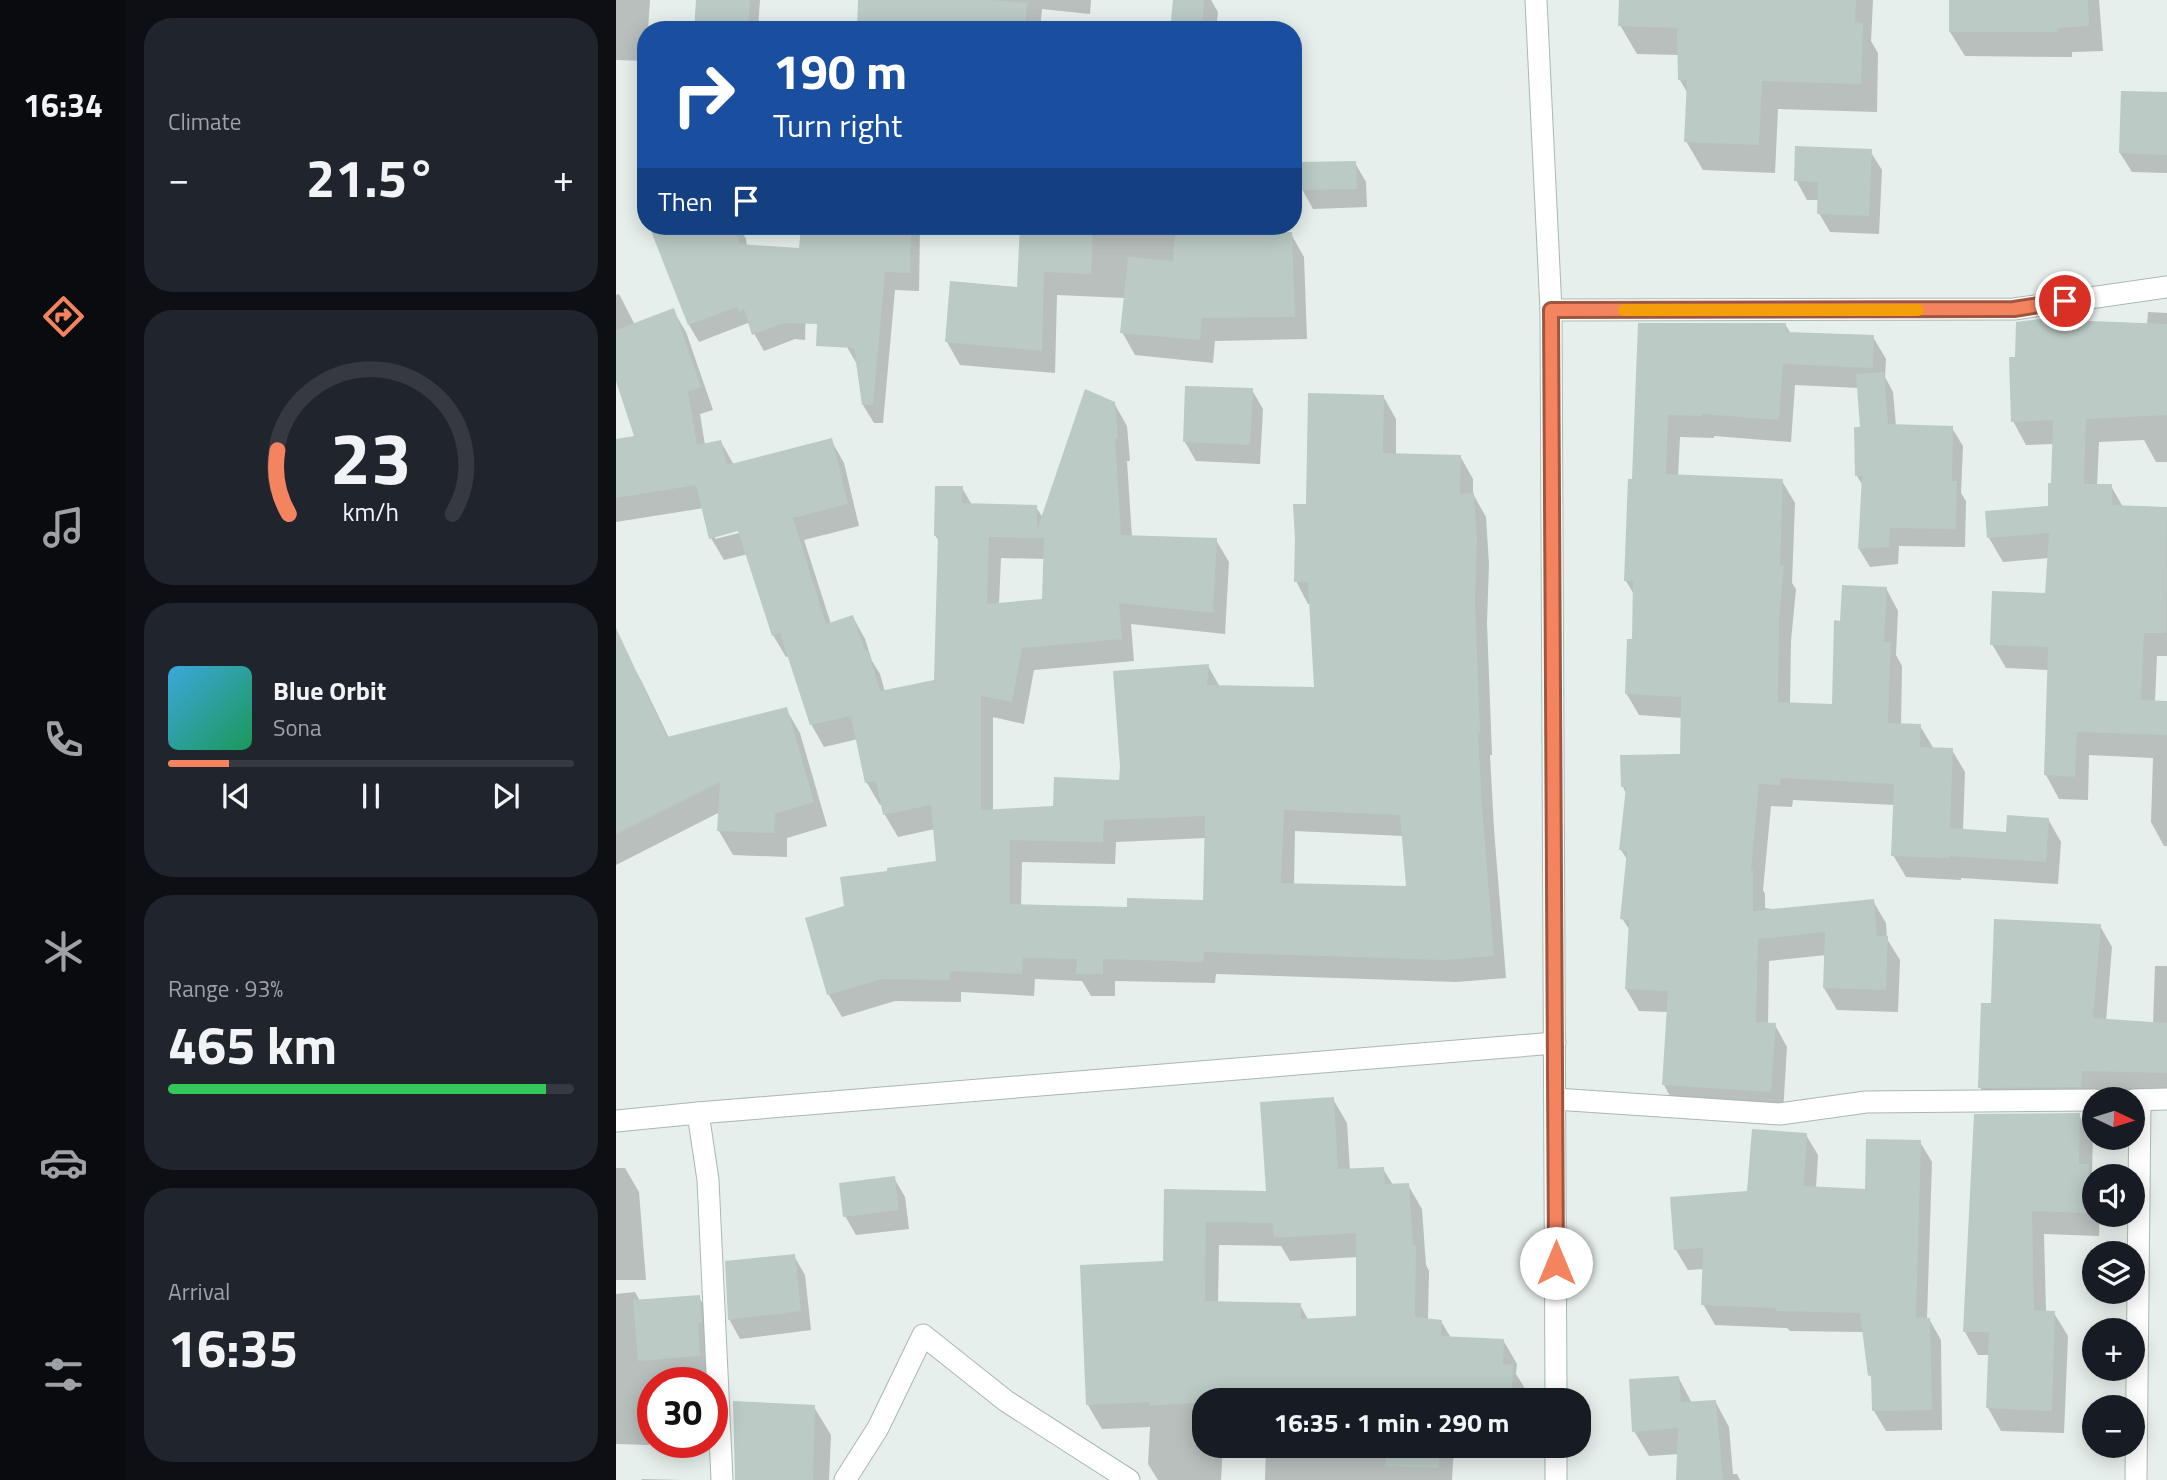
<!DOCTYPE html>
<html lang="en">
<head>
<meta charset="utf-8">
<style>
  :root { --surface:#171b24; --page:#20242c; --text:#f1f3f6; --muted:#9ea1a6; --line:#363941; --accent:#f4845f }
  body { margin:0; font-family:"Titillium Web",sans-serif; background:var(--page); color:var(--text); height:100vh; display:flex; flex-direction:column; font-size:26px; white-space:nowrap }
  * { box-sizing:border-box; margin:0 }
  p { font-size:23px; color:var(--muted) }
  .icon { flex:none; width:38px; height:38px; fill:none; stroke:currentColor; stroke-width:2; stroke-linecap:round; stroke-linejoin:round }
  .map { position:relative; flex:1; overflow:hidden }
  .panel { display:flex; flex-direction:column; gap:18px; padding:18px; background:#0d0f14; width:490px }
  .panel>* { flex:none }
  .top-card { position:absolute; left:21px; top:21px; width:665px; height:214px; border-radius:28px; box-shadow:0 4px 18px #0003; background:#1a4fa0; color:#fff; overflow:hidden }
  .needle { width:46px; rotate:94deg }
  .tools { position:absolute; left:1466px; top:1087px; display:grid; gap:14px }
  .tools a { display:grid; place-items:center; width:63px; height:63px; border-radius:50%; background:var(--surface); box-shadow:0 4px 18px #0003; font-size:35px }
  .speed { position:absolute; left:21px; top:1367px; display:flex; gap:14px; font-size:35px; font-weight:700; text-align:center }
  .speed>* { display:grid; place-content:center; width:91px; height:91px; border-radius:50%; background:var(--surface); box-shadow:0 4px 18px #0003; line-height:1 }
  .speed .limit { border:10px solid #d22; background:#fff; color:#111 }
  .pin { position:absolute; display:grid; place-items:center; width:60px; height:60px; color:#fff; margin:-30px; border:4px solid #fff; border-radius:50%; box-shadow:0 2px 7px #0007 }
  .me { position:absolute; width:77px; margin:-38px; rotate:0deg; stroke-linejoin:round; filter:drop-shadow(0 0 5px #0008) }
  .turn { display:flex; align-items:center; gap:24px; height:147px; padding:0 21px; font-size:32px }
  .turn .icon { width:91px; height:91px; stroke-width:2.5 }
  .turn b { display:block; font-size:49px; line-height:60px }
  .then { display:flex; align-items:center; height:66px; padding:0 21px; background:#0003; gap:14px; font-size:26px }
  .big { font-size:52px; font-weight:700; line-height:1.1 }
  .panel .tile { flex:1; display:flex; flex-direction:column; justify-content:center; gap:10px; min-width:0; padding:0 24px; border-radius:28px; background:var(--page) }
  .panel .dial { align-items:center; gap:0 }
  .dial svg { height:182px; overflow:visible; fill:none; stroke:var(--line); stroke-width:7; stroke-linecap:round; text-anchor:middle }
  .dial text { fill:var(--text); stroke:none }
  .song { display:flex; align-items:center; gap:21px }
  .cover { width:84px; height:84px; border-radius:10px; background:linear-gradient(135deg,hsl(200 70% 55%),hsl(150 70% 35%)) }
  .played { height:7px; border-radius:4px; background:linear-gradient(90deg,var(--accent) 15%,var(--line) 15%) }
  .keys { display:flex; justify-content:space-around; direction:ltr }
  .heat { display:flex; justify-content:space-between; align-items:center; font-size:38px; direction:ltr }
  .charge { height:10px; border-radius:5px; background:linear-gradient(90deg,#34c759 93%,var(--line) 0) }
  .trip { position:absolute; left:576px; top:1388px; width:399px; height:70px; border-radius:28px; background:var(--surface); box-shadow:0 4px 18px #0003; font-weight:700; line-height:70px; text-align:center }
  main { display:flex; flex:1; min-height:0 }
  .tab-bar { display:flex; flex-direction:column; width:126px; justify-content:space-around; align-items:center; background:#090b0e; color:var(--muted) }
  .tab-bar .icon { width:49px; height:49px }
  .tab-bar .current { color:var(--accent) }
  .tab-bar b { font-size:32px; color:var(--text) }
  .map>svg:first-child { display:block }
  .shadow { fill:#0003; fill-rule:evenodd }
  .building { fill:#bbcac4; fill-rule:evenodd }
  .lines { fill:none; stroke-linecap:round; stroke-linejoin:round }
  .minor-casing { stroke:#a8b8b2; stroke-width:23 }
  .minor { stroke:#fff; stroke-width:21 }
  .route-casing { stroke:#9f563e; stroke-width:18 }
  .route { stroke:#f4845f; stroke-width:12 }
  .slow { stroke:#f59e0b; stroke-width:12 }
</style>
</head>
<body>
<main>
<nav class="tab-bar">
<b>16:34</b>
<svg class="icon current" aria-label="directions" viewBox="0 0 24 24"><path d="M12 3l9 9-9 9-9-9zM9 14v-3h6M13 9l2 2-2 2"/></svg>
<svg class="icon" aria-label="music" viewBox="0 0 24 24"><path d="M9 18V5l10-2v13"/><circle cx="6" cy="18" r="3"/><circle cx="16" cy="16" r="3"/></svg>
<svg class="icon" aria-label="phone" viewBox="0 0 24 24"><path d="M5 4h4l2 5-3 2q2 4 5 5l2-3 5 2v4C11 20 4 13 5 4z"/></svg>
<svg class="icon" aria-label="climate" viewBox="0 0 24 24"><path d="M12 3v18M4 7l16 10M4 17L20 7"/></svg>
<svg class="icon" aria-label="car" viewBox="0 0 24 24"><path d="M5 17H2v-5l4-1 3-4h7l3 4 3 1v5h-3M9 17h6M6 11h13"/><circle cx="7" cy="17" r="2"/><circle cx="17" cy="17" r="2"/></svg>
<svg class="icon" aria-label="filters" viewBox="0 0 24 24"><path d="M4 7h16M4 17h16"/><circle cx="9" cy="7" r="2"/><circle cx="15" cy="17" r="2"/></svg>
</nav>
<section class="panel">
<div class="tile"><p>Climate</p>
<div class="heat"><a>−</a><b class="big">21.5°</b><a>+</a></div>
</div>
<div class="tile dial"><svg viewBox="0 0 100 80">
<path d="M14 69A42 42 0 1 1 86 69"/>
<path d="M14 69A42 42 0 0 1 9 41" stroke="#f4845f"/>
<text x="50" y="56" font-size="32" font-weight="700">23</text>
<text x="50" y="72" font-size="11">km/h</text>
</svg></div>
<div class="tile">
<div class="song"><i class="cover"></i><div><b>Blue Orbit</b><p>Sona</p></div></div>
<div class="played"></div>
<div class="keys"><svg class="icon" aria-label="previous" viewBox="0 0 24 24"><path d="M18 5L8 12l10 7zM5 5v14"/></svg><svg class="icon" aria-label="pause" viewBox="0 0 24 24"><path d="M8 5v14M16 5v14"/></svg><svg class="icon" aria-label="next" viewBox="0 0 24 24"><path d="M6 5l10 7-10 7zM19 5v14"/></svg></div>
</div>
<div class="tile"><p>Range · 93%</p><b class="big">465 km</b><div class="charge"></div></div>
<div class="tile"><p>Arrival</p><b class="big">16:35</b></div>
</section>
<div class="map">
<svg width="1551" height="1480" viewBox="0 0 1551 1480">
  <rect width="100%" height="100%" fill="#e6efeb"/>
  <!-- shadow -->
  <g class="shadow">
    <polygon points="0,0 34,0 32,30 30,30 30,61 0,60"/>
    <polygon points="81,0 144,0 142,30 79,30"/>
    <polygon points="244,0 475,0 474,14 426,9 424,30 243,30"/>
    <polygon points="559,0 595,0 602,12 600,30 516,30 516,25 556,26"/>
    <polygon points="1005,0 1257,0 1255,41 1262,53 1261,112 1162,109 1159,173 1087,170 1070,141 1072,94 1064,80 1063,55 1021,54 1004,25"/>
    <polygon points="1335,0 1483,0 1487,51 1456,52 1456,57 1349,56 1334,32"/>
    <polygon points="1551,94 1551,173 1516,172 1504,153"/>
    <polygon points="1254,151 1266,170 1263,234 1214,232 1203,213 1203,200 1191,200 1180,180"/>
    <polygon points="739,163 750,182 751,207 697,209 686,189"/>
    <polygon points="35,226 123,226 130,239 131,246 191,267 189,340 179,339 148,351 132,323 83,342 73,325"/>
    <polygon points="236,226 302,226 304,229 303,291 279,290 267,423 258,423 247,405 242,366 231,347"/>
    <polygon points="405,226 597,226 597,236 675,234 688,257 691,339 599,341 597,363 519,355 506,332 509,298 441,295 439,373 344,365 331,342 403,289"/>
    <path d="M3 294 19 325 57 310 70 332 97 410 84 414 89 445 105 442 118 465 215 440 228 463 243 526 188 540 215 624 237 617 249 639 256 661 264 674 269 692 319 681 324 543 319 535 346 488 356 505 420 507 427 518 498 403 511 426 514 461H511L516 537 600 540 613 562 609 634 515 624 518 661 418 670 408 724 377 717V811L439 808 505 782 592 666 604 687 700 689 695 604H692L680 581 692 505 767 396 780 419V455L844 456 857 479V494L870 517 873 564 871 623 876 755H874L878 829 890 978 840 982 600 974 599 983 499 981V996H475L466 981 419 979 418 996 345 992V1002L279 1001 226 1017 213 995 191 919 230 907 273 873 322 863 319 829 282 837 269 815 267 804 264 805 251 783 242 739 208 747 195 724 173 656 170 657 157 635 132 554 108 560 95 538 88 508 0 522V441L20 438 0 379V295ZM131 528V531L99 539V536ZM385 558 429 559 428 600 383 604ZM679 831 787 836 792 888 678 885ZM590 838 589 902 513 909 405 906 406 862 499 864 500 842Z"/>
    <polygon points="1532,312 1551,313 1551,462 1540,462 1528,440 1483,442 1481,486 1495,486 1507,507 1551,509 1551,656 1541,656 1539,702 1551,703 1551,846 1548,846 1535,822 1537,758 1473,755 1472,800 1443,799 1430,775 1433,670 1390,668 1376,644 1431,594 1433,558 1387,562 1373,538 1433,507 1437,485 1438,444 1410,445 1397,421 1531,325"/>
    <polygon points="1169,324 1175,334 1257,337 1270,359 1269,377 1277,392 1280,426 1336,428 1347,446 1345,493 1350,501 1349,547 1283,546 1282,564 1254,567 1243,549 1247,486 1241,476 1246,428 1243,388 1179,385 1175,442 1098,436 1098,438 1064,437 1062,477 1166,481 1179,503 1176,583 1180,589 1175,641 1174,704 1218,706 1226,622 1270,588 1282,611 1280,655 1286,666 1285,725 1304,726 1318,749 1336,750 1349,772 1347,830 1392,833 1432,819 1445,842 1442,884 1345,878 1345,880 1290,877 1277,855 1279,805 1177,800 1176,807 1155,806 1147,890 1149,894 1149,908 1163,910 1257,901 1270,923 1271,939 1284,960 1282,1012 1221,1010 1208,988 1210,955 1153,961 1152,1025 1159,1025 1171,1047 1167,1113 1060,1107 1048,1085 1052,1012 1023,1011 1010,989 1014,931 1006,918 1012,861 1005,850 1011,795 1007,787 1065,756 1066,718 1023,715 1010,693 1017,641 1019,596 1010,581 1017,481 1023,325"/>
    <polygon points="636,390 647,409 644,464 580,461 569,442"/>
    <polygon points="13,659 26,682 53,738 170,709 184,733 211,826 171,838 171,857 117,855 103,831 104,812 0,865 0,665"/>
    <polygon points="1484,926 1496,947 1490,1021 1537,1024 1539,966 1551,966 1551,1093 1477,1092 1376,1109 1364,1087 1376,1005"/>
    <path d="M717 1099 731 1123 734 1171 767 1169 777 1185H792L806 1209 810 1265 813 1271 812 1320 825 1321 835 1338 887 1340 901 1364 900 1374 910 1390 909 1400H588V1446H607L605 1480H542L532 1464 534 1427 486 1429 472 1405 549 1263 550 1191 652 1193ZM603 1245 665 1246 674 1261 742 1257 741 1318 693 1321 684 1305 602 1303Z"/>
    <polygon points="1463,1115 1477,1138 1476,1172 1479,1178 1479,1214 1484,1214 1483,1236 1428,1234 1430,1312 1438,1313 1452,1336 1448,1433 1385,1431 1372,1408 1374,1355 1362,1355 1349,1332"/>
    <polygon points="1190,1135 1202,1155 1200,1188 1250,1191 1304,1142 1316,1162 1311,1319 1313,1319 1325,1340 1326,1430 1270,1431 1258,1411 1257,1381 1254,1375 1248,1332 1174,1331 1171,1328 1099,1325 1087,1304 1088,1269 1072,1270 1060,1250 1056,1198 1133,1192"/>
    <polygon points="0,1168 9,1168 23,1192 30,1280 0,1280"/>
    <polygon points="278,1178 289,1197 293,1229 240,1235 229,1216"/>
    <polygon points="178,1256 189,1275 195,1330 124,1339 113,1319"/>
    <polygon points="19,1292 24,1301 83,1297 95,1318 95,1377 34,1382 33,1445 0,1444 0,1294"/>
    <polygon points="1062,1377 1076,1403 1099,1401 1113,1427 1117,1474 1121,1474 1124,1480 1062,1480 1063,1454 1033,1456 1018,1431"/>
    <polygon points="198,1407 215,1435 213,1480 120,1480"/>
    <polygon points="650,1446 838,1446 836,1480 649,1480"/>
    <polygon points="26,1479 67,1480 26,1480"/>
  </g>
  <!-- building -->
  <g class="building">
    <polygon points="80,0 134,0 132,30 78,30"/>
    <polygon points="242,0 374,0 411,3 409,30 241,30"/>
    <polygon points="557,0 588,0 586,30 554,30"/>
    <polygon points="1003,0 1240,0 1239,22 1247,23 1245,84 1146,81 1143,145 1068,142 1071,80 1062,80 1061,28 1002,26"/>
    <polygon points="1333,0 1472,0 1473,26 1442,28 1442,32 1333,32"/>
    <polygon points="1505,91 1551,92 1551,155 1503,153"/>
    <polygon points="1179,146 1256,149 1253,216 1201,214 1202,182 1178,181"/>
    <polygon points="740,161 741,189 685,190 684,162"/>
    <polygon points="33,226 122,226 123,244 183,248 185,226 295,226 294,273 269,272 257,405 246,405 238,348 200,346 201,324 168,323 136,335 128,309 123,312 121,307 72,325"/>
    <polygon points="404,226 477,226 475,274 428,272 426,351 329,342 334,281 401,287"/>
    <polygon points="559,232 597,235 676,232 679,317 586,318 584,340 504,333 512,257 557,261"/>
    <path d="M58 308 85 387 72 392 81 445 105 440 111 465 216 438 232 504 177 518 210 624 237 615 249 651 252 650 264 691 318 680 322 536H318L319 486H347L346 503 421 505V530L469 389 499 402 502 439H499L505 535 601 538 597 613 503 603 506 639 406 648 396 702 365 696V810L437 806 438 777 503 780 504 767 497 671 593 664 591 685 698 687 692 582H678L679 539 677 504H690L692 393 768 395 767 453 845 455 844 494 858 493 861 540 859 599 864 733H862L866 806 878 956 827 960 588 952 587 962 487 959V974H460L461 959 407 958 406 974 334 971 333 980 266 979 211 995 189 918 228 906 224 877 271 871V868L320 861 315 805 267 815 260 781 249 783 235 716 194 725 164 633 156 636 122 531 93 539 80 485 0 498V439L18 436 0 381V330ZM373 537 428 538 426 599 371 604ZM668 810 784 815 790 886 665 883ZM589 816 587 900 511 898V907L394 904V840L487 842 488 820Z"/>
    <polygon points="1423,319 1551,324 1551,415 1470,419 1468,484 1496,484 1496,505 1551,507 1550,633 1528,633 1525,700 1551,701 1551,735 1461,732 1459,777 1428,775 1432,647 1374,645 1376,591 1429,593 1433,533 1371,538 1369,511 1432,506 1432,483 1435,483 1437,420 1395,422 1393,357 1399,357 1400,322"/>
    <polygon points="1022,323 1170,323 1170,332 1258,335 1257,368 1167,364 1163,420 1086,414 1086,416 1052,415 1050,474 1167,479 1164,565 1168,565 1163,618 1162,702 1216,704 1218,620 1224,621 1226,585 1271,587 1268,642 1275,642 1272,723 1305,724 1304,747 1337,748 1334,828 1390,832 1391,815 1433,818 1430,862 1333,856 1333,858 1275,856 1278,784 1165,778 1164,785 1143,784 1135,870 1137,870 1137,911 1258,899 1261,936 1272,936 1270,990 1207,988 1209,932 1142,939 1140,1022 1160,1023 1155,1092 1046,1085 1052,991 1009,989 1013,920 1004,919 1011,851 1003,850 1010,787 1005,787 1004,755 1064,754 1065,697 1009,694 1011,639 1016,639 1017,581 1008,581 1012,479 1016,479"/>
    <polygon points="1268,372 1272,424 1337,426 1336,481 1341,481 1340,529 1274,528 1273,547 1242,549 1246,476 1239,476 1238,427 1244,427 1240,374"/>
    <polygon points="569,386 637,388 634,445 567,442"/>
    <polygon points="0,628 51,737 171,707 198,802 159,814 158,833 101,831 104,782 0,834"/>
    <polygon points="1378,919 1485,924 1477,1018 1551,1023 1551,1073 1466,1071 1465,1087 1362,1088 1365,1003 1375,1003"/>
    <path d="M718 1097 722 1169 768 1167 769 1184 793 1183 797 1245H800L799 1317 826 1320 825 1336 888 1339 887 1364 897 1365 895 1400H772V1391L625 1400H588V1402L533 1406V1402L470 1405 464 1265 547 1261 548 1189 650 1191 644 1102ZM590 1222 657 1223 658 1238 740 1233V1316L685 1319V1303L589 1301Z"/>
    <polygon points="1464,1113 1463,1164 1473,1164 1471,1213 1416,1211 1418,1310 1439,1311 1436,1411 1370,1408 1373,1332 1347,1332 1358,1114"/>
    <polygon points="1136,1129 1191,1133 1188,1185 1190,1186 1249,1189 1250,1139 1305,1140 1300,1317 1314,1318 1316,1410 1256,1411 1255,1375 1252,1376 1244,1313 1160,1311 1160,1308 1085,1305 1087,1248 1058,1250 1054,1197 1131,1191"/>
    <polygon points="279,1176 283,1210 227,1217 223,1183"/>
    <polygon points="179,1254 185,1311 112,1320 109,1261"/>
    <polygon points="84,1295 86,1323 82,1323 84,1356 22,1361 17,1300"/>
    <polygon points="1063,1376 1065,1402 1100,1400 1107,1480 1060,1480 1062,1428 1016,1432 1013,1379"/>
    <polygon points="117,1401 199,1405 197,1480 119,1480"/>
    <polygon points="770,1446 824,1446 823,1468 769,1466"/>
  </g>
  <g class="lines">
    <defs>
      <g id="minor">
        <polyline points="920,0 935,310 940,1400"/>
        <polyline points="935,310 1398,309 1551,287"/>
        <polyline points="939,1099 1164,1114 1250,1102 1479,1100"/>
        <polyline points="1517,1100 1551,1099"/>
        <polyline points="82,1113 92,1180 106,1480"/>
        <polyline points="0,1121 82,1113 939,1043"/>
        <polyline points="940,1446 940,1480"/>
        <polyline points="229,1480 262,1428 307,1335 390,1401 513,1480"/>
        <polyline points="1520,1480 1524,1100"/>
      </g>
    </defs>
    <!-- minor casing -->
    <use href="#minor" class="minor-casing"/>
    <!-- minor -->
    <use href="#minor" class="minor"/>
  </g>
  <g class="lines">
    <defs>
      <polyline id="route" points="940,1263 935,310 1398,309 1449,301"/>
    </defs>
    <!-- route casing -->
    <use href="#route" class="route-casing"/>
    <!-- route -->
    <use href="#route" class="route"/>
    <!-- slow -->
    <polyline class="slow" points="1008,310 1302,310"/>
  </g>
</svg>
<div class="tools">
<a><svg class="needle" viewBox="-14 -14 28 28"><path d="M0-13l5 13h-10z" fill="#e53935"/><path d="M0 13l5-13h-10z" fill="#9ea1a6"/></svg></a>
<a><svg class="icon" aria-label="sound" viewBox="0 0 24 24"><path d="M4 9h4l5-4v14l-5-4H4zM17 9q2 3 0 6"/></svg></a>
<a><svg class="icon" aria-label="layers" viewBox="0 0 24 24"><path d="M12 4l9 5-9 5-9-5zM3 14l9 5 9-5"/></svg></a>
<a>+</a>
<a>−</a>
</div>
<div class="speed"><div class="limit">30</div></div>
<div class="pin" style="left:1449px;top:301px;background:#d93025"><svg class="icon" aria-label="arrive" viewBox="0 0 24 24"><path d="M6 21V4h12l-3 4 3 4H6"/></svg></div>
<svg class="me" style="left:940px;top:1263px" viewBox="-20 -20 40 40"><circle r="19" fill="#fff"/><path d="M0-13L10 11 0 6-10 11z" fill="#f4845f"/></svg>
<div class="trip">16:35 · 1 min · 290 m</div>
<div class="top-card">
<div class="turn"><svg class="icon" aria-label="right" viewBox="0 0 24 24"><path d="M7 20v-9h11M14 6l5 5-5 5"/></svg><div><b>190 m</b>Turn right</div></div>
<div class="then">Then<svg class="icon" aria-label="arrive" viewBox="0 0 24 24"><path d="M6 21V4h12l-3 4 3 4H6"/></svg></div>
</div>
</div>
</main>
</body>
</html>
